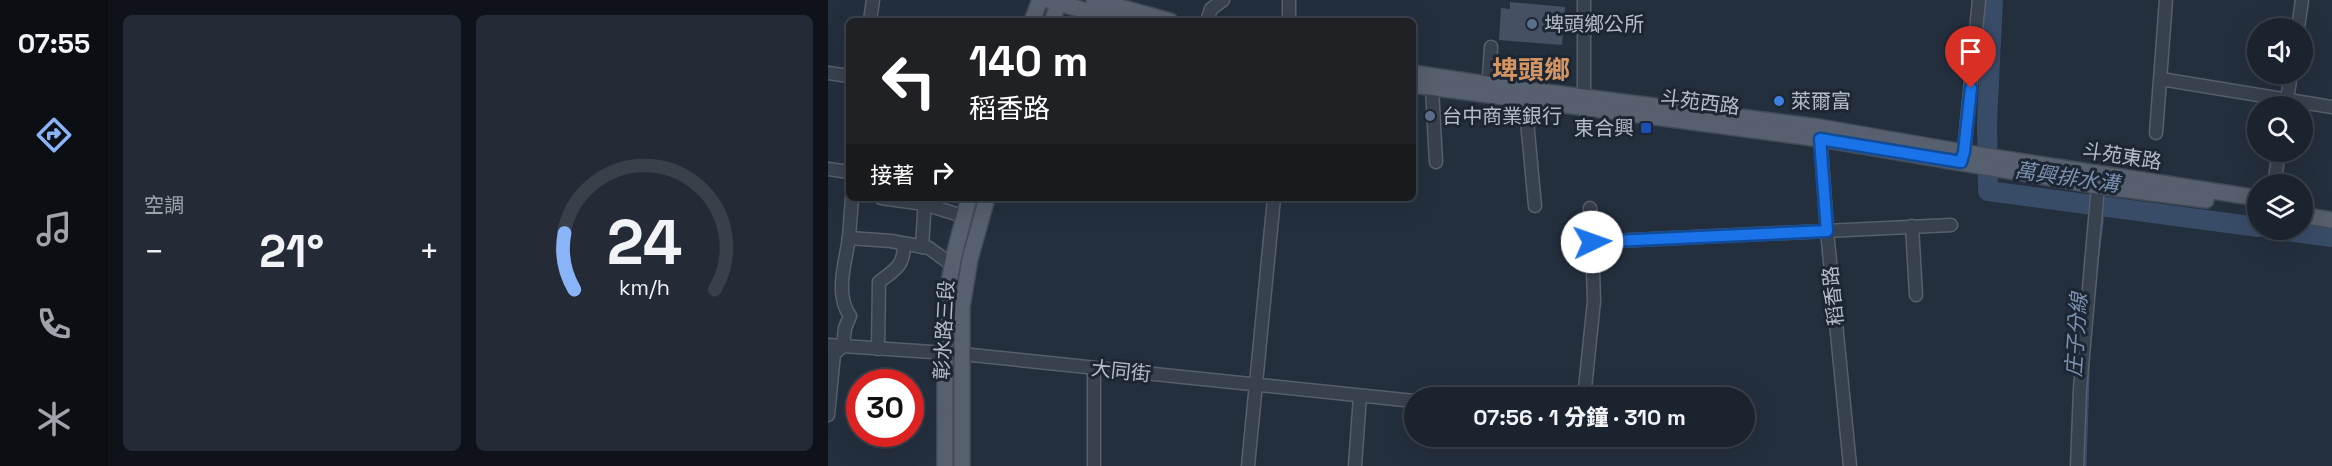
<!DOCTYPE html>
<html lang="zh-TW">
<head>
<meta charset="utf-8">
<style>
  :root { --surface:#1b232e; --page:#242b36; --text:#f1f3f6; --muted:#a0a4aa; --line:#39404a; --accent:#8ab4f8 }
  body { margin:0; font-family:"Space Grotesk","Noto Sans TC",sans-serif; background:var(--page); color:var(--text); height:100vh; display:flex; flex-direction:column; font-size:22px; white-space:nowrap }
  * { box-sizing:border-box; margin:0 }
  p { font-size:20px; color:var(--muted) }
  .icon { flex:none; width:33px; height:33px; fill:none; stroke:currentColor; stroke-width:2; stroke-linecap:round; stroke-linejoin:round }
  .map { position:relative; flex:1; overflow:hidden }
  .sheet { display:flex; flex-direction:column; gap:15px; padding:15px; background:#0f1319; width:720px }
  .sheet>* { flex:none }
  .top-card { position:absolute; left:18px; top:18px; width:570px; height:183px; border-radius:9px; box-shadow:0 6px 24px #0002,0 0 0 2px var(--line); background:#202124; color:#fff; overflow:hidden }
  .fabs { position:absolute; left:1419px; top:18px; display:grid; gap:12px }
  .fabs a { display:grid; place-items:center; width:66px; height:66px; border-radius:50%; background:var(--surface); box-shadow:0 6px 24px #0002,0 0 0 2px var(--line); font-size:30px }
  .speed { position:absolute; left:18px; top:369px; display:flex; gap:12px; font-size:30px; font-weight:700; text-align:center }
  .speed>* { display:grid; place-content:center; width:78px; height:78px; border-radius:50%; background:var(--surface); box-shadow:0 6px 24px #0002,0 0 0 2px var(--line); line-height:1 }
  .speed .limit { border:9px solid #d22; background:#fff; color:#111 }
  .pin { position:absolute; display:grid; place-items:center; width:51px; height:51px; color:#fff; margin:-62px -26px; border-radius:50% 50% 50% 0; rotate:-45deg; box-shadow:0 0 6px #0007 }
  .pin .icon { rotate:45deg }
  .me { position:absolute; width:66px; margin:-33px; rotate:87deg; stroke-linejoin:round; filter:drop-shadow(0 0 4px #0008) }
  .turn { display:flex; align-items:center; gap:21px; height:126px; padding:0 24px; font-size:27px }
  .turn .icon { width:78px; height:78px; stroke-width:2.5 }
  .turn b { display:block; font-size:42px; line-height:51px }
  .then { display:flex; align-items:center; height:57px; padding:0 24px; background:#0003; gap:12px; font-size:22px }
  .big { font-size:45px; font-weight:800; line-height:1.1 }
  .sheet .tile { flex:1; display:flex; flex-direction:column; justify-content:center; gap:9px; min-width:0; padding:0 21px; border-radius:9px; background:var(--page) }
  .sheet .dial { align-items:center; gap:0 }
  .dial svg { height:156px; overflow:visible; fill:none; stroke:var(--line); stroke-width:7; stroke-linecap:round; text-anchor:middle }
  .dial text { fill:var(--text); stroke:none }
  .heat { display:flex; justify-content:space-between; align-items:center; font-size:33px; direction:ltr }
  .sheet .tiles { flex:1; display:grid; gap:15px; grid-template-columns:repeat(2,1fr) }
  .trip { position:absolute; left:576px; top:387px; width:351px; height:60px; border-radius:30px; background:var(--surface); box-shadow:0 6px 24px #0002,0 0 0 2px var(--line); font-weight:800; line-height:60px; text-align:center }
  main { display:flex; flex:1; min-height:0 }
  .tabs { display:flex; flex-direction:column; width:108px; justify-content:space-around; align-items:center; background:#0b0e12; color:var(--muted) }
  .tabs .icon { width:42px; height:42px }
  .tabs .current { color:var(--accent) }
  .tabs b { font-size:27px; color:var(--text) }
  .map>svg:first-child { display:block }
  .lines { fill:none; stroke-linecap:round; stroke-linejoin:round }
  .stream { stroke:#394c67; stroke-width:3 }
  .river { stroke:#394c67; stroke-width:20 }
  .building { fill:#455162 }
  .minor-casing { stroke:#565f6c; stroke-width:15 }
  .major-casing { stroke:#414a57; stroke-width:18 }
  .minor { stroke:#38414e; stroke-width:12 }
  .major { stroke:#56606e; stroke-width:15 }
  .route-casing { stroke:#114b97; stroke-width:15 }
  .route { stroke:#1a73e8; stroke-width:10 }
  .service-dot { fill:#5c6f8a; stroke:#1d2633; stroke-width:2 }
  .shop-dot { fill:#3f7fe0; stroke:#1d2633; stroke-width:2 }
  .transit-dot { fill:#1a4fb4; stroke:#1d2633; stroke-width:2 }
  .labels { text-anchor:middle; dominant-baseline:central; stroke-width:6; stroke-linejoin:round; paint-order:stroke }
  .poi-label { font-size:20px; fill:#b4bcc9; stroke:#1d2633; text-anchor:start }
  .street-label { font-size:20px; fill:#b4bcc9; stroke:#1d2633 }
  .water-label { font-size:21px; font-style:italic; fill:#7c92b1; stroke:#1d2633 }
  .district-label { font-size:26px; font-weight:bold; fill:#d59563; stroke:#1d2633 }
</style>
</head>
<body>
<main>
<nav class="tabs">
<b>07:55</b>
<svg class="icon current" aria-label="directions" viewBox="0 0 24 24"><path d="M12 3l9 9-9 9-9-9zM9 14v-3h6M13 9l2 2-2 2"/></svg>
<svg class="icon" aria-label="music" viewBox="0 0 24 24"><path d="M9 18V5l10-2v13"/><circle cx="6" cy="18" r="3"/><circle cx="16" cy="16" r="3"/></svg>
<svg class="icon" aria-label="phone" viewBox="0 0 24 24"><path d="M5 4h4l2 5-3 2q2 4 5 5l2-3 5 2v4C11 20 4 13 5 4z"/></svg>
<svg class="icon" aria-label="climate" viewBox="0 0 24 24"><path d="M12 3v18M4 7l16 10M4 17L20 7"/></svg>
</nav>
<section class="sheet">
<div class="tiles">
<div class="tile"><p>空調</p>
<div class="heat"><a>−</a><b class="big">21°</b><a>+</a></div>
</div>
<div class="tile dial"><svg viewBox="0 0 100 80">
<path d="M14 69A42 42 0 1 1 86 69"/>
<path d="M14 69A42 42 0 0 1 9 40" stroke="#8ab4f8"/>
<text x="50" y="56" font-size="32" font-weight="700">24</text>
<text x="50" y="72" font-size="11">km/h</text>
</svg></div>
</div>
</section>
<div class="map">
<svg width="1504" height="466" viewBox="0 0 1504 466">
  <rect width="100%" height="100%" fill="#242f3e"/>
  <g class="lines">
    <!-- stream -->
    <g class="stream">
      <polyline points="1270,255 1276,207"/>
      <polyline points="1257,466 1261,348"/>
    </g>
    <!-- river -->
    <g class="river">
      <polyline points="1165,0 1159,122 1160,191 1430,227"/>
      <polyline points="1450,230 1504,237"/>
    </g>
  </g>
  <!-- building -->
  <polygon class="building" points="682,2 737,7 734,45 671,40 673,8 682,9"/>
  <g class="lines">
    <defs>
      <g id="minor">
        <polyline points="756,0 756,104"/>
        <polyline points="42,21 45,0"/>
        <polyline points="379,21 383,9 395,0"/>
        <polyline points="461,21 461,0"/>
        <polyline points="1470,28 1474,0"/>
        <polyline points="0,73 21,76"/>
        <polyline points="1333,79 1504,107"/>
        <polyline points="604,88 608,162"/>
        <polyline points="660,91 663,47"/>
        <polyline points="697,100 707,206"/>
        <polyline points="1458,106 1463,74"/>
        <polyline points="992,133 999,231 1022,466"/>
        <polyline points="1328,133 1338,0"/>
        <polyline points="1133,161 1136,152 1151,0"/>
        <polyline points="0,169 21,172"/>
        <polyline points="1446,184 1451,152"/>
        <polyline points="53,198 96,204 135,216"/>
        <polyline points="762,208 764,242"/>
        <polyline points="1084,226 1088,295"/>
        <polyline points="21,238 63,241 101,248 124,265"/>
        <polyline points="94,247 97,199"/>
        <polyline points="0,345 134,354 586,401"/>
        <path d="M50 349 51 282C68 269 76 266 76 244"/>
        <polyline points="756,398 766,301 764,242 1123,225"/>
        <path d="M0 415 6 354 15 346 17 328 22 316C6 293 18 262 21 237 22 224 23 211 24 198"/>
        <polyline points="266,466 266,369"/>
        <polyline points="420,466 446,198"/>
        <polyline points="527,466 532,396"/>
        <polyline points="1249,466 1252,389 1270,186"/>
      </g>
      <g id="major">
        <polyline points="220,0 294,21"/>
        <polyline points="266,0 342,21"/>
        <polyline points="204,21 212,0"/>
        <polyline points="224,21 232,0"/>
        <polyline points="585,73 685,88 991,127 1152,155 1430,198"/>
        <polyline points="585,85 992,139 1270,186 1378,200"/>
        <polyline points="1474,215 1504,220"/>
        <polyline points="117,466 117,305 126,255 141,198"/>
        <polyline points="134,466 134,307 142,259 159,198"/>
      </g>
    </defs>
    <!-- minor casing -->
    <use href="#minor" class="minor-casing"/>
    <!-- major casing -->
    <use href="#major" class="major-casing"/>
    <!-- minor -->
    <use href="#minor" class="minor"/>
    <!-- major -->
    <use href="#major" class="major"/>
  </g>
  <g class="lines">
    <defs>
      <polyline id="route" points="764,242 999,231 992,139 1133,162 1136,152 1143,88"/>
    </defs>
    <!-- route casing -->
    <use href="#route" class="route-casing"/>
    <!-- route -->
    <use href="#route" class="route"/>
  </g>
  <!-- markers -->
  <g class="service-dot">
    <circle cx="704" cy="24" r="6"/>
    <circle cx="602" cy="116" r="6"/>
  </g>
  <circle class="shop-dot" cx="951" cy="101" r="6"/>
  <rect class="transit-dot" x="812" y="122" width="12" height="12" rx="3"/>
  <g class="labels">
    <!-- poi labels -->
    <g class="poi-label">
      <text x="716" y="24">埤頭鄉公所</text>
      <text x="963" y="101">萊爾富</text>
      <text x="614" y="116">台中商業銀行</text>
      <text x="806" y="128" text-anchor="end">東合興</text>
    </g>
    <!-- street labels -->
    <g class="street-label">
      <text transform="translate(872 102) rotate(7)">斗苑西路</text>
      <text transform="translate(1294 156) rotate(9)">斗苑東路</text>
      <text transform="translate(1005 296) rotate(-96)">稻香路</text>
      <text transform="translate(116 330) rotate(-87)">彰水路三段</text>
      <text transform="translate(293 371) rotate(6)">大同街</text>
    </g>
    <!-- water labels -->
    <g class="water-label">
      <text transform="translate(1239 177) rotate(8)">萬興排水溝</text>
      <text transform="translate(1248 335) rotate(-86)">庄子分線</text>
    </g>
    <!-- district labels -->
    <g class="district-label">
      <text x="703" y="70">埤頭鄉</text>
    </g>
  </g>
</svg>
<div class="fabs">
<a><svg class="icon" aria-label="sound" viewBox="0 0 24 24"><path d="M4 9h4l5-4v14l-5-4H4zM17 9q2 3 0 6"/></svg></a>
<a><svg class="icon" aria-label="search" viewBox="0 0 24 24"><circle cx="10" cy="10" r="6"/><path d="M15 15l6 6"/></svg></a>
<a><svg class="icon" aria-label="layers" viewBox="0 0 24 24"><path d="M12 4l9 5-9 5-9-5zM3 14l9 5 9-5"/></svg></a>
</div>
<div class="speed"><div class="limit">30</div></div>
<div class="pin" style="left:1143px;top:88px;background:#d93025"><svg class="icon" aria-label="arrive" viewBox="0 0 24 24"><path d="M6 21V4h12l-3 4 3 4H6"/></svg></div>
<svg class="me" style="left:764px;top:242px" viewBox="-20 -20 40 40"><circle r="19" fill="#fff"/><path d="M0-13L10 11 0 6-10 11z" fill="#1a73e8"/></svg>
<div class="trip">07:56 · 1 分鐘 · 310 m</div>
<div class="top-card">
<div class="turn"><svg class="icon" aria-label="left" viewBox="0 0 24 24"><path d="M17 20v-9H6M10 6l-5 5 5 5"/></svg><div><b>140 m</b>稻香路</div></div>
<div class="then">接著<svg class="icon" aria-label="right" viewBox="0 0 24 24"><path d="M7 20v-9h11M14 6l5 5-5 5"/></svg></div>
</div>
</div>
</main>
</body>
</html>
